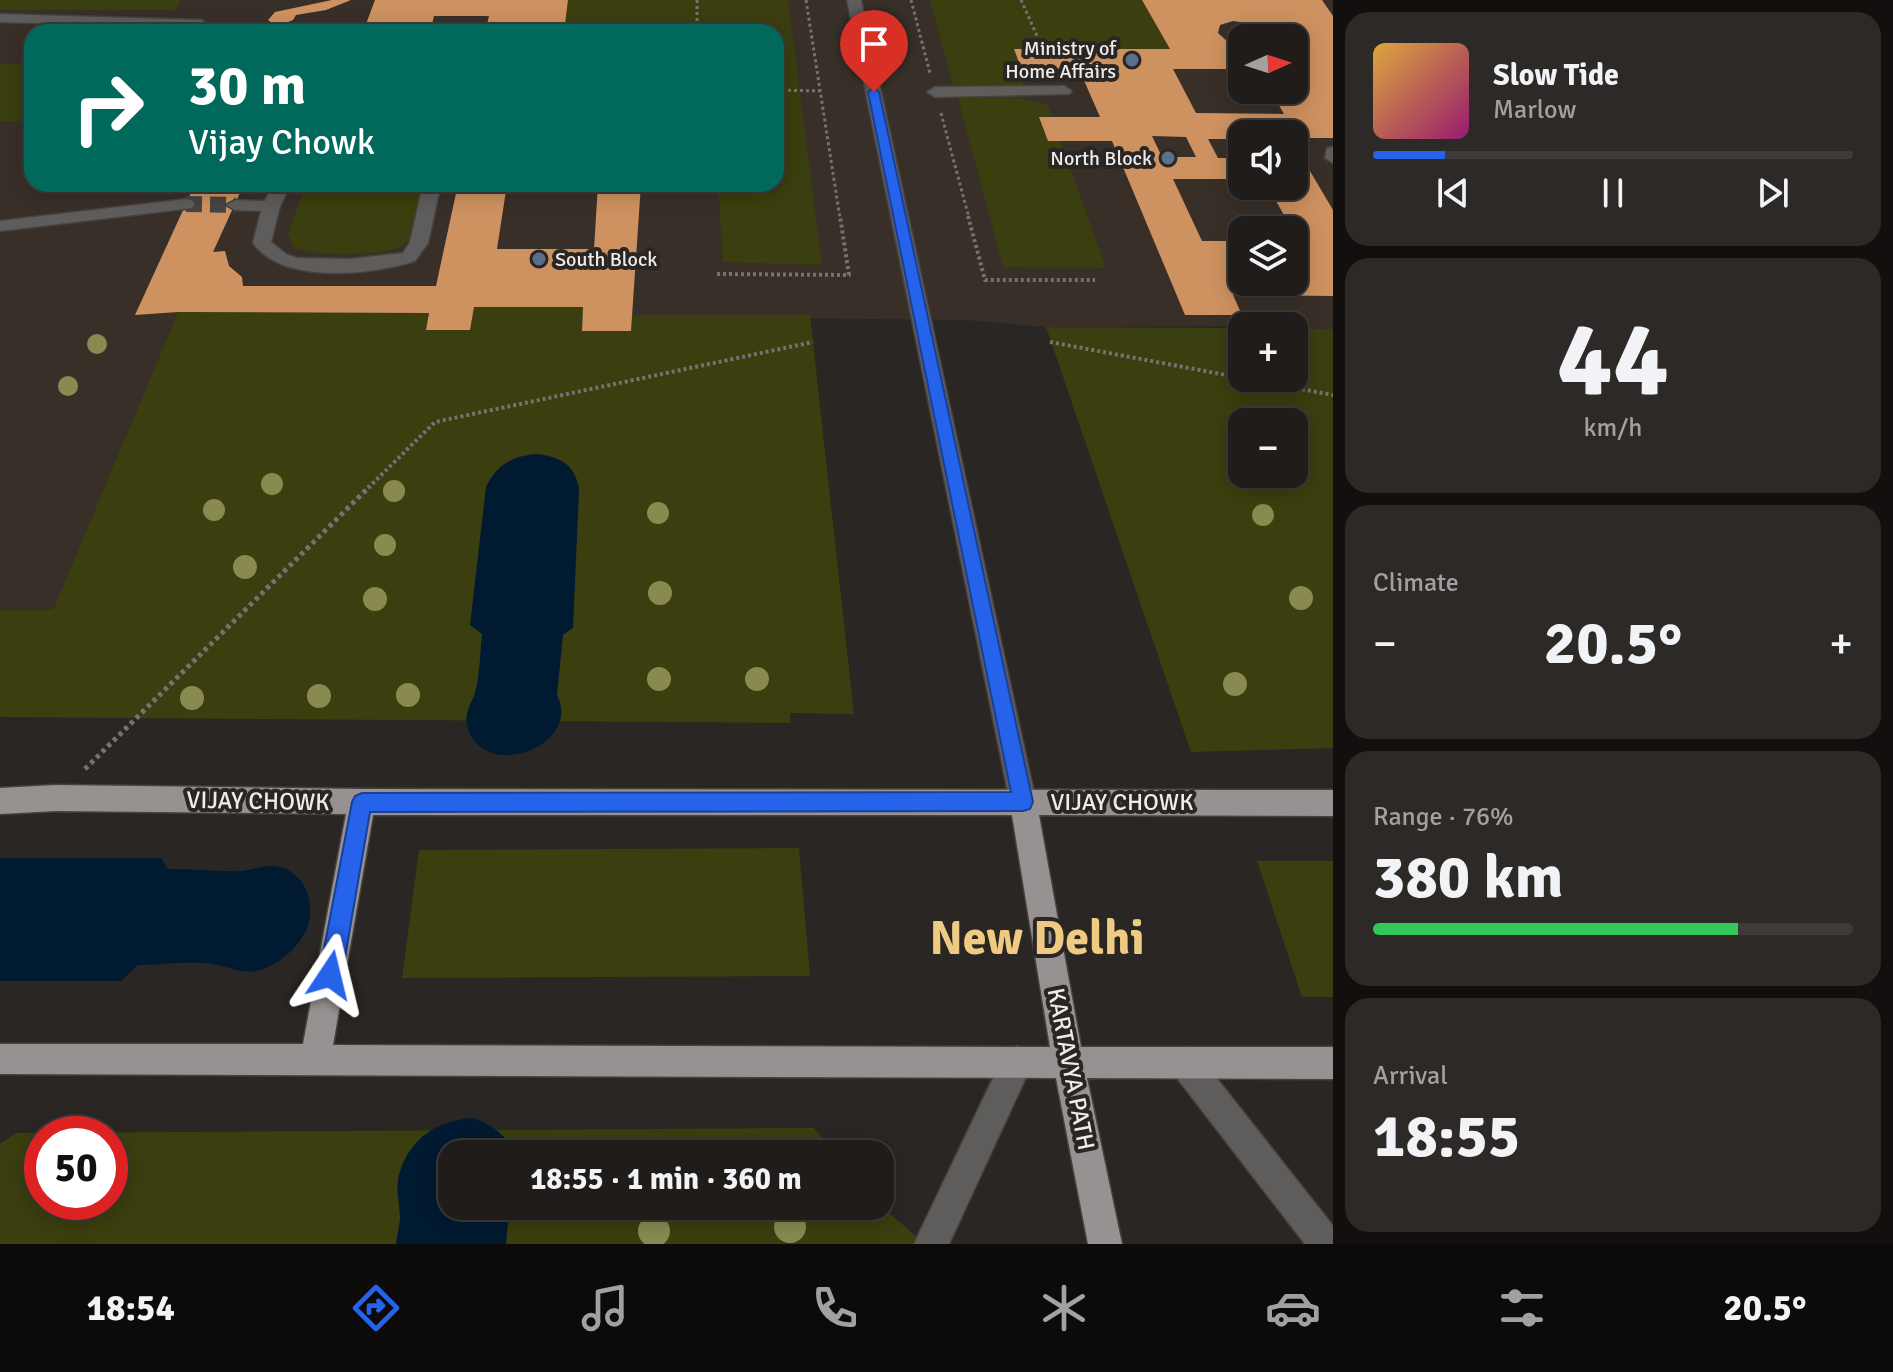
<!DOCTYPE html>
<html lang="en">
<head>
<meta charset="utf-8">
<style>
  :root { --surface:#201c1a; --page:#2d2927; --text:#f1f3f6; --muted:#a2a1a2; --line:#3d3a39; --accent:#2563eb }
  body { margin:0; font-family:Signika,sans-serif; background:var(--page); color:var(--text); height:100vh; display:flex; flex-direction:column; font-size:30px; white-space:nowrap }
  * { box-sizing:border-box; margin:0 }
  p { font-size:26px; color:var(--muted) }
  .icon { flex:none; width:44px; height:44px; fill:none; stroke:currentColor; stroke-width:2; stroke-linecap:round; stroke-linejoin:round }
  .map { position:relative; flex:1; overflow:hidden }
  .panel { display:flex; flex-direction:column; gap:12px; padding:12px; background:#120f0e; width:560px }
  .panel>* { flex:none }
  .top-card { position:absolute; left:24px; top:24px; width:760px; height:168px; border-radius:24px; box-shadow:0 4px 20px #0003,0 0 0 2px var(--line); background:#00695c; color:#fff; overflow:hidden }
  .needle { width:52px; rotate:87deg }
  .tools { position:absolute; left:1228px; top:24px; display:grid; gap:16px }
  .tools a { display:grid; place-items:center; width:80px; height:80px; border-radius:16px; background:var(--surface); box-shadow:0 4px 20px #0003,0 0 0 2px var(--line); font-size:40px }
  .speed { position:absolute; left:24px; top:1116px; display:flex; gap:16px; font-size:40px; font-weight:700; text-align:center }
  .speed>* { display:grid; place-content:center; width:104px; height:104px; border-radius:50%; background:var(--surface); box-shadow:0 4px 20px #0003,0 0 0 2px var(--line); line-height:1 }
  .speed .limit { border:12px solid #d22; background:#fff; color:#111 }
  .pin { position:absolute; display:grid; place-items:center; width:68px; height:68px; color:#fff; margin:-82px -34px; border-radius:50% 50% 50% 0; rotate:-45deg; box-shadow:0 0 8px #0007 }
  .pin .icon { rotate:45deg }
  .me { position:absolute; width:88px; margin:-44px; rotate:10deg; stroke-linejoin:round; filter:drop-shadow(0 0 6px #0008) }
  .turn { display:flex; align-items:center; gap:28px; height:168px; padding:0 32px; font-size:36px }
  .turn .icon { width:104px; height:104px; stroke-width:2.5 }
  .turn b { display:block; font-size:56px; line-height:68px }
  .big { font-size:60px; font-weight:700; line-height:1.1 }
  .panel .card { flex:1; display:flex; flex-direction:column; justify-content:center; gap:12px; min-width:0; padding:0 28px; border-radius:24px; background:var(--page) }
  .panel .dial { align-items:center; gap:0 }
  .dial b { font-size:104px; line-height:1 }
  .song { display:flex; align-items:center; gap:24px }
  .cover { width:96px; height:96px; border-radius:12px; background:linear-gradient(135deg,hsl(40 70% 55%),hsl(320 70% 35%)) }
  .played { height:8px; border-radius:4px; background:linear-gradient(90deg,var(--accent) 15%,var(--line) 15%) }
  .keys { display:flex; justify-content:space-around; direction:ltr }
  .heat { display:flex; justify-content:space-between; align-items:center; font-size:44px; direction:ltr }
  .charge { height:12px; border-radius:6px; background:linear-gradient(90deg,#34c759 76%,var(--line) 0) }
  .trip { position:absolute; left:438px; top:1140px; width:456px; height:80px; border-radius:24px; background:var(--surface); box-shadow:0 4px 20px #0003,0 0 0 2px var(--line); font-weight:700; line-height:80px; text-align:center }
  .tab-bar { display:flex; height:128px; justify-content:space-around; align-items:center; background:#0d0b0a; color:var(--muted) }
  .tab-bar .icon { width:56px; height:56px }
  .tab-bar .active { color:var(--accent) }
  .tab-bar b { font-size:36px; color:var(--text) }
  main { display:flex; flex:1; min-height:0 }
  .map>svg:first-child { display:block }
  .built { fill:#382f28; fill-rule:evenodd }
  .green { fill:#3b3e0e; fill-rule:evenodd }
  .water { fill:#001a31 }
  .building { fill:#ce9261; fill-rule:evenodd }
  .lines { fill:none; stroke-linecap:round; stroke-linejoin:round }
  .minor-tunnel { stroke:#474441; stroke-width:16; stroke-dasharray:16 8; stroke-linecap:butt }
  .minor-casing { stroke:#45423f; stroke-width:3 }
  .major-casing { stroke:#45423f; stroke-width:3 }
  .path-far2 { stroke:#75726f; stroke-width:3; stroke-dasharray:3 3; stroke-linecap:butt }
  .path-far1 { stroke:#75726f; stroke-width:4; stroke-dasharray:3 3; stroke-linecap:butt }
  .path { stroke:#75726f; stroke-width:5; stroke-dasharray:4 4; stroke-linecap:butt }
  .minor { fill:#5f5c5c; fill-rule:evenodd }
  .major { fill:#979191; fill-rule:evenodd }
  .tree { fill:#888a50 }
  .route { fill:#2563eb; stroke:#184099; stroke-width:2 }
  .service-dot { fill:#5c6f8a; stroke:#2a2623; stroke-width:3 }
  .labels { text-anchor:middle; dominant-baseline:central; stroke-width:8; stroke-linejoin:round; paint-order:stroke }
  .far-poi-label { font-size:20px; fill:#eeebe9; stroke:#2a2623; text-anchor:end }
  .street-label { font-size:24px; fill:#eeebe9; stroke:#2a2623 }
  .near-town-label { font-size:48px; font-weight:bold; fill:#efca82; stroke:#2a2623 }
</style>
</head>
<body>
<main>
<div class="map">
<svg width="1333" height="1244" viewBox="0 0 1333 1244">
  <rect width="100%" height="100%" fill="#2a2623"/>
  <!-- built -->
  <path class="built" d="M0 0H1333V329H1294V326L1046 327 966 320 178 312 53 611 0 610ZM32 32H776V184H32ZM1242 38H1294V90H1242ZM1242 134H1294V186H1242ZM1242 230H1294V282H1242Z"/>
  <!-- green -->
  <g class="green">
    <polygon points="0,0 181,0 175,10 0,10"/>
    <polygon points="568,0 788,0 822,265 723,262 718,184 776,184 776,32 564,32"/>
    <polygon points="930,0 1142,0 1170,49 1015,49 1023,85 953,85"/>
    <polygon points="0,64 32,65 32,121 0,121"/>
    <polygon points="1014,97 1048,105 1106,268 1003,267 958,98"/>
    <path d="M306 184H427L415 236C409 241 402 247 394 249 370 256 315 257 293 247L288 233Z"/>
    <polygon points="474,307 583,307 582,331 631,331 632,315 810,315 854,714 790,713 790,723 0,717 0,610 53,610 178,312 429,313 427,330 470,330"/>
    <path d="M1046 327 1242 328V378H1294V329H1333V748L1191 752ZM1294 422V474H1242V422Z"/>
    <polygon points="799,848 810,976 402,978 419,850"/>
    <polygon points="1257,861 1333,861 1333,997 1302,997"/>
    <path d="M814 1128 835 1154H452V1206L880 1205 925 1244H0V1144L16 1133ZM42 1134H110V1202H42Z"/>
  </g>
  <!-- water -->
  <g class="water">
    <path d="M537 454C560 457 575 464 579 489L573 628 563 635 557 695C583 747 481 784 467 725 464 711 473 702 476 689 480 672 480 652 482 634L470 625 486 487C497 464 513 456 537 454Z"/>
    <path d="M0 858H161L168 869C192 869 218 872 242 871 252 870 262 866 272 866 302 867 316 899 308 925 301 946 281 963 260 970 244 975 233 968 218 965 194 960 163 965 138 965L121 981H0Z"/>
    <path d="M474 1118C492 1126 507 1134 514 1154H452V1206H515L508 1224 506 1244H396C397 1236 399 1227 400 1219 400 1204 395 1190 399 1175 409 1138 438 1120 474 1118Z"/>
  </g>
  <!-- building -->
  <g class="building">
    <polygon points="332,0 351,0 326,10 296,15 293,20 283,24 273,24 268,20 275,12"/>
    <polygon points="375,0 568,0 564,32 485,32 489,16 434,16 430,32 363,32"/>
    <path d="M1142 0H1322L1333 16V138H1294V134H1242V139H1208L1218 158H1242V179H1173L1202 241H1242V282H1294V241H1298L1268 186H1294V144L1333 210V296L1233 295 1242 315H1185L1112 141H1048L1039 117H1100L1079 69 1021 68 1014 49H1170ZM1233 21 1260 25 1275 38H1294V90H1270L1284 114 1196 113 1173 69H1242V47L1228 42 1218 33 1220 25ZM1152 136 1186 137 1196 157H1162Z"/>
    <polygon points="195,184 244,184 213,252 225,251 229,266 242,277 243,286 436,286 458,184 507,184 497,249 594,249 598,184 641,184 631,331 582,331 583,307 474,307 470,330 426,330 429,313 178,312 135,315"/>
  </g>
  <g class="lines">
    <!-- minor-tunnel -->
    <polyline class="minor-tunnel" points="186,204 235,205"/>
    <defs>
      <g id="minor">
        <polygon points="847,0 861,0 1036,802 1032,811 1023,815 1014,811 1010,802"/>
        <polygon points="0,14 201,20 208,24 201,28 0,22"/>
        <polygon points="1064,86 1072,91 1069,94 935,97 927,92 935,87"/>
        <polygon points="1333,147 1333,163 1325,158 1327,148"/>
        <path d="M273 184H291L280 206 271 242 286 254 297 258 349 259 403 253 410 242 423 184H441L428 243 415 261C372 275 283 285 253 243L261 211 235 210 226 205 235 200 265 201Z"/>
        <polygon points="186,199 192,200 195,204 192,208 0,231 0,221"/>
        <polygon points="1017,1046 1028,1051 1033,1062 949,1244 914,1244 1006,1051"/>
        <polygon points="1185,1047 1196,1052 1333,1226 1333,1244 1305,1244 1174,1074 1169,1063 1174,1052"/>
      </g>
      <path id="major" d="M56 785 362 789 1333 790V816L1039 815 1081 1047H1333V1079L1087 1078 1122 1244H1088L1056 1078 0 1074V1044H303L346 814 56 811 0 814V788ZM373 815H1012L1050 1047 333 1045Z"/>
    </defs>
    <!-- minor casing -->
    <use href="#minor" class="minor-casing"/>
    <!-- major casing -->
    <use href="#major" class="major-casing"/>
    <!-- path-far2 -->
    <g class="path-far2">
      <polyline points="697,0 697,32"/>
      <polyline points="806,0 840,218"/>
      <polyline points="911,0 930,73"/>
      <polyline points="1021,0 1037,36"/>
      <polyline points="776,90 820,91"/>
      <polyline points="941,113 969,218"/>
    </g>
    <!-- path-far1 -->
    <g class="path-far1">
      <polyline points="968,216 985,280 1095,280"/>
      <polyline points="717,274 849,275 840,216"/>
      <polyline points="1050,342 1242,378"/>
      <polyline points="1243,378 1333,395"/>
      <polyline points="368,488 435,422 813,342"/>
    </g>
    <!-- path -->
    <polyline class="path" points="85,769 370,486"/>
    <!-- minor -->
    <use href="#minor" class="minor"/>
    <!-- major -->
    <use href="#major" class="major"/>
  </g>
  <!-- trees -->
  <g class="tree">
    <circle cx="97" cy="344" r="10"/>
    <circle cx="68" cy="386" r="10"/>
    <circle cx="272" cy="484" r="11"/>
    <circle cx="394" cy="491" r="11"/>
    <circle cx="214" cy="510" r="11"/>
    <circle cx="658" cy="513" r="11"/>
    <circle cx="1263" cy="515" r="11"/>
    <circle cx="385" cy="545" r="11"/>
    <circle cx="245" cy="567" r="12"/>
    <circle cx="660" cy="593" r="12"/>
    <circle cx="1301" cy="598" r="12"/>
    <circle cx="375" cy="599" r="12"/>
    <circle cx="659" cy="679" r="12"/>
    <circle cx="757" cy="679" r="12"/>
    <circle cx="1235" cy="684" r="12"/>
    <circle cx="408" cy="695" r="12"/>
    <circle cx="319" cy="696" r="12"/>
    <circle cx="192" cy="698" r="12"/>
    <circle cx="790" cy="1227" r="16"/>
    <circle cx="654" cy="1231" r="16"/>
  </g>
  <!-- route -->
  <polygon class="route" points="874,88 879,92 1033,802 1030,809 1023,811 370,812 342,975 338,983 330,986 322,983 319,975 352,802 355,796 362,793 1011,792 868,92"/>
  <!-- markers -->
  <g class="service-dot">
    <circle cx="1132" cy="60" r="8"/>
    <circle cx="1168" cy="158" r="8"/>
    <circle cx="539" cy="259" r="8"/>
  </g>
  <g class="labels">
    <!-- far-poi labels -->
    <g class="far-poi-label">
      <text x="1116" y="48">Ministry of<tspan x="1116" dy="23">Home Affairs</tspan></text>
      <text x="1152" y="158">North Block</text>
      <text x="555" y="259" text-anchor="start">South Block</text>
    </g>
    <!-- street labels -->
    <g class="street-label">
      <text transform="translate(258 801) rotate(1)">VIJAY CHOWK</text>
      <text x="1122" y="802">VIJAY CHOWK</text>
      <text transform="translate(1071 1069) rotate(79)">KARTAVYA PATH</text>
    </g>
    <!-- near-town labels -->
    <g class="near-town-label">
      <text x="1037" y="938">New Delhi</text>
    </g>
  </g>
</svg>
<div class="tools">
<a><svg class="needle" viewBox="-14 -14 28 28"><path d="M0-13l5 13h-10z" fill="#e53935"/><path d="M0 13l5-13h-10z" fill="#a2a1a2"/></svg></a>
<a><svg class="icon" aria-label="sound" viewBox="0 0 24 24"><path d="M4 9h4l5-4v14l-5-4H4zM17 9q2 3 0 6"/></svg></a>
<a><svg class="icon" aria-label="layers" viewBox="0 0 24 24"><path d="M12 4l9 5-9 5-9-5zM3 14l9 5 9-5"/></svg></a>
<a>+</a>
<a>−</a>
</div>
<div class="speed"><div class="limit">50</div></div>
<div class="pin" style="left:874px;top:92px;background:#d93025"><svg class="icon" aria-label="arrive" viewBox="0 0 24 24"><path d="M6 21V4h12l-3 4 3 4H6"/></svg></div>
<svg class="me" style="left:330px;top:975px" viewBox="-20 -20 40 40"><path d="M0-17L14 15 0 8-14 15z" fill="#2563eb" stroke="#fff" stroke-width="4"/></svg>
<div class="trip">18:55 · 1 min · 360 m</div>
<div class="top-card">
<div class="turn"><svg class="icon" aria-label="right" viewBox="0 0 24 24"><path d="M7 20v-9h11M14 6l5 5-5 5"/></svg><div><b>30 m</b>Vijay Chowk</div></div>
</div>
</div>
<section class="panel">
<div class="card">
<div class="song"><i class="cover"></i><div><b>Slow Tide</b><p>Marlow</p></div></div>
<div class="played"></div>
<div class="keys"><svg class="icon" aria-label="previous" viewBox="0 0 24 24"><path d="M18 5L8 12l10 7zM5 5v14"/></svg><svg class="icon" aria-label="pause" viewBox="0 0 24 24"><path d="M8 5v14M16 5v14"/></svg><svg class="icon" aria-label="next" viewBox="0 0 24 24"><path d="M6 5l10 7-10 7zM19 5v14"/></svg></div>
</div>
<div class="card dial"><b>44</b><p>km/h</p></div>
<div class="card"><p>Climate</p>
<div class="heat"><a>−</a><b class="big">20.5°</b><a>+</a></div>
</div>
<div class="card"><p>Range · 76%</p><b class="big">380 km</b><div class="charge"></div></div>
<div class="card"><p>Arrival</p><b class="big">18:55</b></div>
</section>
</main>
<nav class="tab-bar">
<b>18:54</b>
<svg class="icon active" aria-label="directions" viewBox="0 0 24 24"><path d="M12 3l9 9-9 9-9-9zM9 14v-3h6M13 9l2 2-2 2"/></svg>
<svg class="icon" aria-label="music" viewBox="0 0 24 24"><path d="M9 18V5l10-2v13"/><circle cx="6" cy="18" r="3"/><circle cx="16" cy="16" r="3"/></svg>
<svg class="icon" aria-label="phone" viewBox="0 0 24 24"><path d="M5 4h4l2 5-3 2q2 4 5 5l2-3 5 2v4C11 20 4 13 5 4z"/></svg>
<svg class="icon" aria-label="climate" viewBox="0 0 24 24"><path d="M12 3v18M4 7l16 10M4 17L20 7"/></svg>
<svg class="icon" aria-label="car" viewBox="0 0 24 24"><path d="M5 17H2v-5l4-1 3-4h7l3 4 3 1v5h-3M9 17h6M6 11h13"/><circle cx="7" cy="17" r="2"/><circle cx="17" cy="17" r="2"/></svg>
<svg class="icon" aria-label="filters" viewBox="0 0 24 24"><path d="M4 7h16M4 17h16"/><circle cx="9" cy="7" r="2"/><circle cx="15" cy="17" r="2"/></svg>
<b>20.5°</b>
</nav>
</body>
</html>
